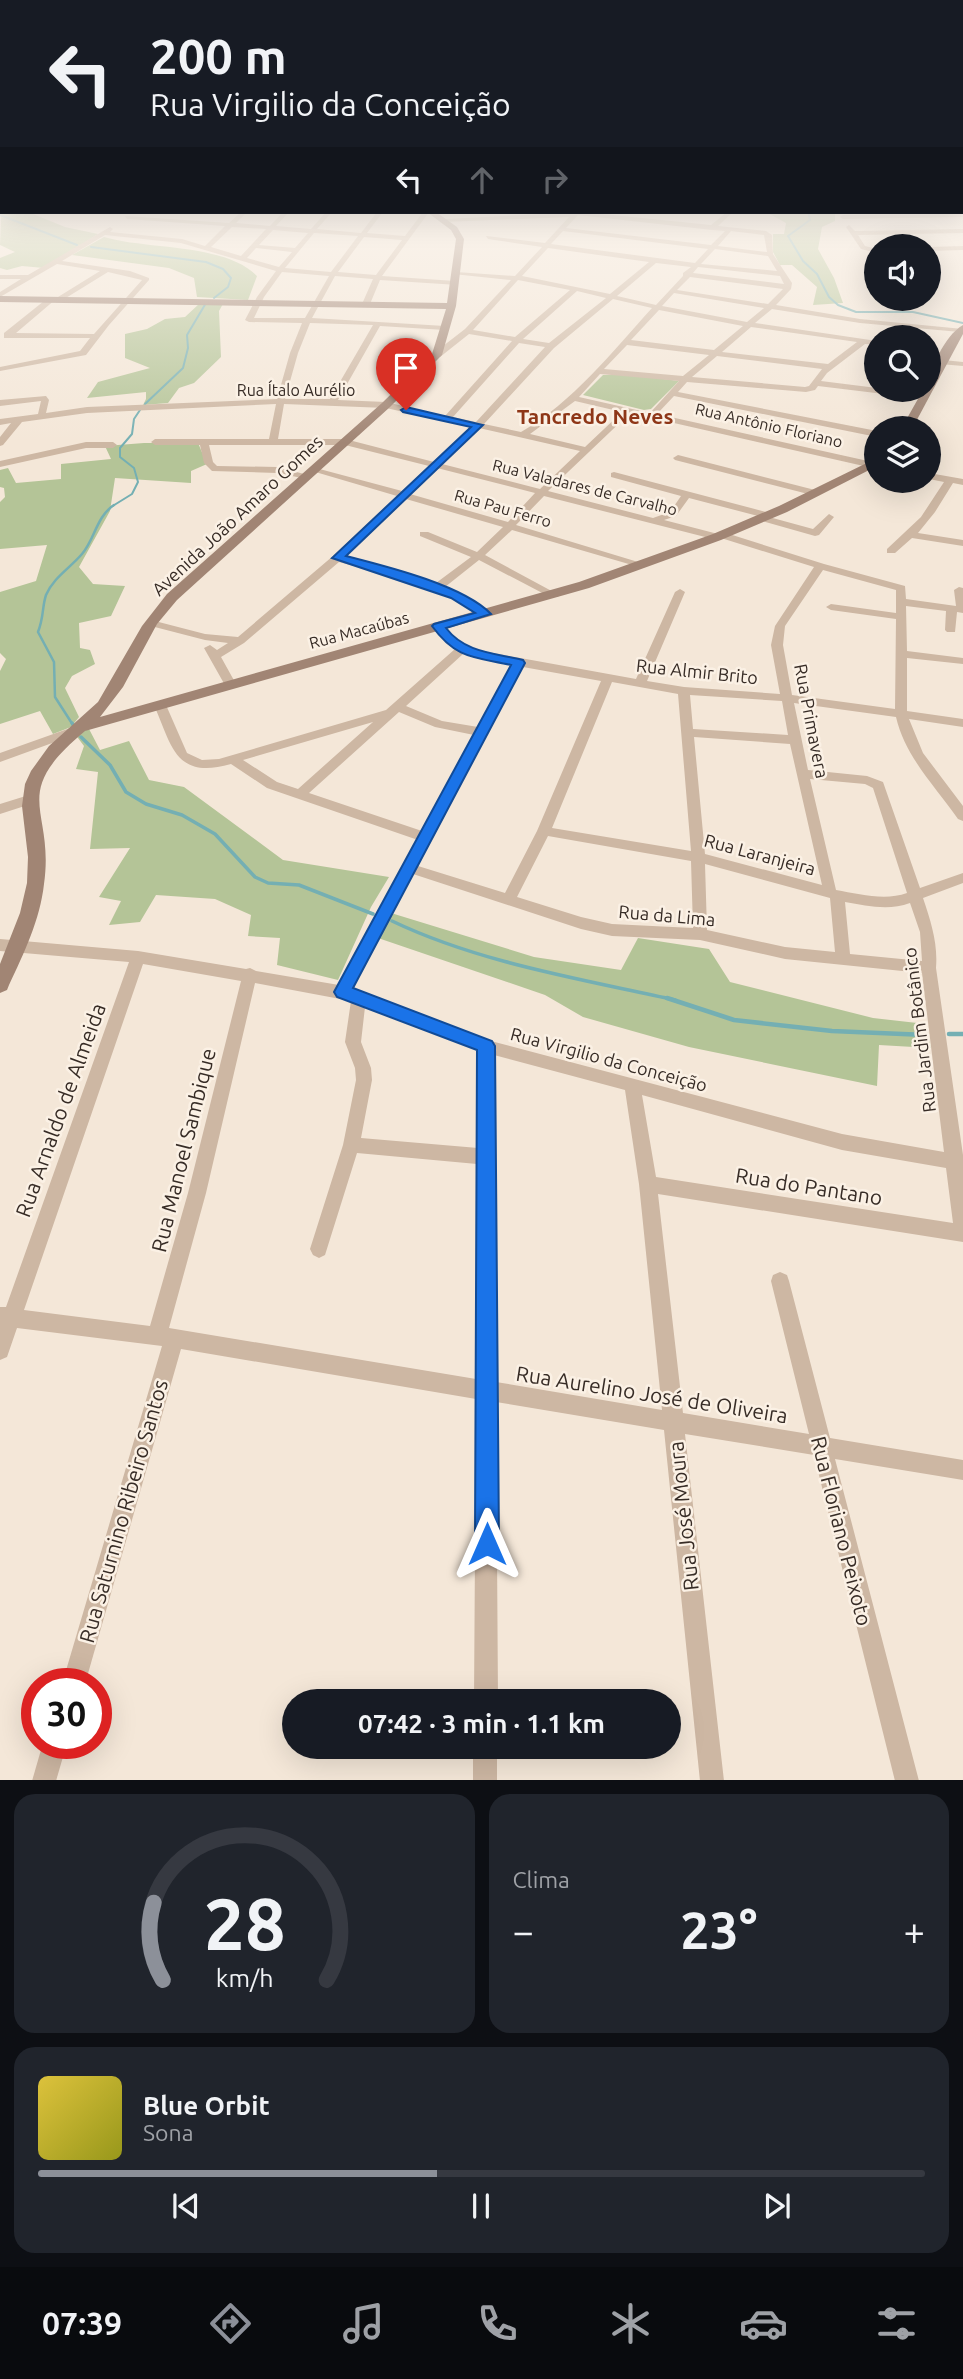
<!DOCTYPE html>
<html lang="pt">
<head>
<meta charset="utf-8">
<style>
  :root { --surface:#171b24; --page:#20242c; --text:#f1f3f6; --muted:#9ea1a6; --line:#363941; --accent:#8c9099 }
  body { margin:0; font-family:Ubuntu,sans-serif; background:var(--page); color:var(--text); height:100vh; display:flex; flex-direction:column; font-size:26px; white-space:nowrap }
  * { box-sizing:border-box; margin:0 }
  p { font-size:23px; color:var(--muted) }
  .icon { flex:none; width:38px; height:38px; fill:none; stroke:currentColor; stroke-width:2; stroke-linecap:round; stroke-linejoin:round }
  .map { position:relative; height:1780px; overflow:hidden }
  .panel { display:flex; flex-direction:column; gap:14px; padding:14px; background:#0d0f14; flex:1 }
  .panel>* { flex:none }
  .top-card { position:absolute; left:0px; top:0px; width:964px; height:214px; box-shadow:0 7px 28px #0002; background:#171b24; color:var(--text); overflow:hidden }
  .tools { position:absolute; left:864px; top:234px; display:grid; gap:14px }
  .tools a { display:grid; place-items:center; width:77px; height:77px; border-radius:50%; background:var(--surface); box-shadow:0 7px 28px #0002; font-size:35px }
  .speed { position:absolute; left:21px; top:1668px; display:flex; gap:14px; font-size:35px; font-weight:700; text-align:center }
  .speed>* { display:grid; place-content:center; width:91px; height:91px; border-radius:50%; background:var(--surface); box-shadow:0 7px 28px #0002; line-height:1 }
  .speed .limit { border:10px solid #d22; background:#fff; color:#111 }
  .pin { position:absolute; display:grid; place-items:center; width:60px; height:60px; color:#fff; margin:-72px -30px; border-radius:50% 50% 50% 0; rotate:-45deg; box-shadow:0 0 7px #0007 }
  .pin .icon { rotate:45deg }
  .me { position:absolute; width:77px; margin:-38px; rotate:0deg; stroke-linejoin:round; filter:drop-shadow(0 0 5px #0008) }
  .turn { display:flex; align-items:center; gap:24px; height:147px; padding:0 35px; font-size:32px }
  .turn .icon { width:91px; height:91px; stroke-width:2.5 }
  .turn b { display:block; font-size:49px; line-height:60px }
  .lanes { display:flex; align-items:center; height:66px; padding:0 35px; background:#0003; justify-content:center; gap:35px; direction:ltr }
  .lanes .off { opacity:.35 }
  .big { font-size:52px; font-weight:700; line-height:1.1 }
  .panel .widget { flex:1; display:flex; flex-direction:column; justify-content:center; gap:10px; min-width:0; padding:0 24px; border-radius:21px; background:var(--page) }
  .panel .dial { align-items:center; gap:0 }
  .dial svg { height:182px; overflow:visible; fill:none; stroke:var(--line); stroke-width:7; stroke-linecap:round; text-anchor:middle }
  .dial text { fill:var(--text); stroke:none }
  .song { display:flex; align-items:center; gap:21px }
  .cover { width:84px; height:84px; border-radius:10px; background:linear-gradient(135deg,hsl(50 70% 55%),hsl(60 70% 35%)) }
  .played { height:7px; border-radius:4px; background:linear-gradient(90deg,var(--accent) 45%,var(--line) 45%) }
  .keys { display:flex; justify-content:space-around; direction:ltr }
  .heat { display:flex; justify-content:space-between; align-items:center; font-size:38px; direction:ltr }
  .panel .tiles { flex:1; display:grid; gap:14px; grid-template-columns:1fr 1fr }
  .widget:last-child { grid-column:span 2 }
  .trip { position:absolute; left:282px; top:1689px; width:399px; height:70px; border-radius:35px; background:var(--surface); box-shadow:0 7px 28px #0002; font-weight:700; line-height:70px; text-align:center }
  .menu { display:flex; height:112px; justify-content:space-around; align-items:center; background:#090b0e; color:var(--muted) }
  .menu .icon { width:49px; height:49px }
  .menu .current { color:var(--accent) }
  .menu b { font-size:32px; color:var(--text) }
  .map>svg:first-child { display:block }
  .green { fill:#b4c497 }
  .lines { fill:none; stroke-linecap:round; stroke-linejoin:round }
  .stream-far3 { stroke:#74afb3; stroke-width:2 }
  .stream-far2 { stroke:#74afb3; stroke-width:2.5 }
  .stream-far1 { stroke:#74afb3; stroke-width:3.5 }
  .stream { stroke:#74afb3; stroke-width:4.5 }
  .street { fill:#cdb7a3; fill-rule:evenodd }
  .secondary { fill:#a18574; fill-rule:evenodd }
  .route { fill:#1a73e8; stroke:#114b97; stroke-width:2 }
  .labels { text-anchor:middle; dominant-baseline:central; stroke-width:5; stroke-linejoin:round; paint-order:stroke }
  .far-street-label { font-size:16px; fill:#372c26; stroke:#fbf1e5 }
  .street-label { font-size:18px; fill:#372c26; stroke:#fbf1e5 }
  .far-district-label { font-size:21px; font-weight:bold; fill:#8e3617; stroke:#fbf1e5 }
  .near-street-label { font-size:21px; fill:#372c26; stroke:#fbf1e5 }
</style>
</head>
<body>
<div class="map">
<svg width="963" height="1781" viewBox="0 0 963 1781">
  <rect width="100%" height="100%" fill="#f4e7d8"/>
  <!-- green -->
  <g class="green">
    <polygon points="2,198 2,212 28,212 65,227 98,234 44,268 22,266 7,270 0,268 0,258 15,252 0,245"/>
    <polygon points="766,212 835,213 835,221 822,227 818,249 834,278 843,303 813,305 817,287 792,265 780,265 773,252 773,234 784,234 786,223"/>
    <path d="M104 237C148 250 225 243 257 276L248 300 197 297 194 278 169 268 72 255Z"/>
    <polygon points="224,302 219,311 221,357 194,383 179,388 168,403 143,405 146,399 146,392 87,398 98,382 150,368 125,358 125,334 147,329 165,319 185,317 199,304"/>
    <polygon points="603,375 632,375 679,381 651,409 644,410 583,395"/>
    <polygon points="144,443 198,443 207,464 191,471 191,483 115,478 110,511 79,567 93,584 125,586 111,616 79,623 80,648 90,650 95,664 72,676 65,688 79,717 71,727 53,734 40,711 0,724 0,671 6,659 0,653 0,592 36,581 47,545 0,549 0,502 5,497 4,488 0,487 0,470 8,468 16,483 61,479 61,464 111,459 105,446"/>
    <polygon points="89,729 100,750 129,741 149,780 184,787 283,860 389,877 371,907 338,980 277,965 280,938 248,936 251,915 215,899 156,895 140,922 109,925 121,901 99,897 130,848 90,849 98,772 76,769 84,746 75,734"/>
    <polygon points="391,913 534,957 621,970 638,938 709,949 730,982 873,1018 926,1024 931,1048 879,1045 877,1086 689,1047 583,1017 545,995 378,938"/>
  </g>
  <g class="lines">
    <!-- stream-far3 -->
    <g class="stream-far3">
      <polyline points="808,212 810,220 788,236 803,261 817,274 829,297 838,305 856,312 913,312 963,323"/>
      <polyline points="0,215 77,245"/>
      <polyline points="91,247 206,262 223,269 231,278 228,287 214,298"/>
      <polyline points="145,404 183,368 188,348 187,335 206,303"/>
      <polyline points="111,507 132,494 138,482 134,468 120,457 120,448 132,434 134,419 140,410"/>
    </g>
    <!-- stream-far2 -->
    <path class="stream-far2" d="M73 725 55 697 54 662 38 632C44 617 42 607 46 595 53 578 70 568 82 554 95 539 96 517 114 505"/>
    <!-- stream-far1 -->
    <g class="stream-far1">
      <polyline points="72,723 74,726"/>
      <polyline points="81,737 110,765 126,792 146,804 182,815 215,834 255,877 268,883 299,885 373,914"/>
      <path d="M392 921C480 963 581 979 675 1000"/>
    </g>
    <!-- stream -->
    <g class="stream">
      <polyline points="667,998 734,1020 832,1031 926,1035"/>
      <polyline points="949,1034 963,1034"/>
    </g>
    <!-- street -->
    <g class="street">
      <rect x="962" y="198" width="1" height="4"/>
      <path d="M241 212H247L236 223 270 226 283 212H289L276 226 311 229 326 212H332L317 229 361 233 377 212H383L367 233 405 236 423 212H429L382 276 455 281 458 285 380 280 370 304 366 306 362 304 373 279 335 276 312 318 445 326 449 328 445 330 380 326 338 400 386 402 445 416 512 341 469 334 440 357H434V353L465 329 511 280 453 274 456 272 515 276 542 247 488 239 486 236 545 243 569 217 443 222 445 219 583 212 711 225 727 212H733L718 226 766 231 772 235 773 254 792 283 791 289 776 305 860 319 963 329 960 332 860 323 772 309 755 323 877 341V345L865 344 827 373 821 381 877 388V390L925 393 929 396 925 399 818 386 815 390 806 392 687 382 678 392 877 431V437L674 396 657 414 877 463V469L630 413 548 491 653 518 670 512 681 496 611 477V473L614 472 770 513 772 515 769 517 813 529 829 514 834 517 819 535 815 536 758 520 756 518 758 516 689 498 676 516 664 520 718 534 726 533 824 564 905 586 906 599 956 606 954 590 959 587 963 588V613L957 612 955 632H947L945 630 946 611 906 606 907 651 963 658V664L907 658V711L963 719V727L909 719 923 753 963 806V821L958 819C936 787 905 757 896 717L794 703 808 770 867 776 883 782 920 888 963 873V883L923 898C931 922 938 943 936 968L963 1155V1242L658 1194 683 1413 809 1434 771 1281 773 1275 780 1272 787 1275 789 1281 830 1438 963 1460V1480L835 1459 919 1781H895L814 1455 685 1434 724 1781H700L664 1430 496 1402 498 1701H474L476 1399 181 1349 85 1684H62L162 1346 17 1328 7 1357 0 1360V1307H6L129 962 0 951V939L138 951 246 969 250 968 256 971 339 985 418 840 267 788 231 764C175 780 172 746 154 705L156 702H164L166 705 187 753 202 760 219 759 386 710 455 649 447 644 434 626 439 623 443 624 455 640 471 649 636 679 675 592 680 589 685 592 647 681 684 687 780 694 771 645 775 626 814 567 721 538 717 540 544 496 516 525 648 565 643 568 639 567 512 530 485 555 559 595 558 597H550L479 560 445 587 489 612V616L485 617 447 596 410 581 339 562 244 643 221 657 236 684 234 687H226L204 648 210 645 217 650 228 643 205 640 147 625V621L151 620 205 634 238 637 333 556 397 496 312 471V467L402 491 429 466 345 445H209L213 462 217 466 277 467 312 476 307 479 277 473 212 471 204 463 200 445H155L151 442 155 439H269L276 404 87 413 22 422 3 445 0 446V437L11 423 0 425V419L38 414 41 401 0 406V400L46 396 49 400 46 413 87 407 277 399 290 353 302 323 249 322 245 320 257 297 276 271 181 243 105 235 62 261 130 271 149 278V280L109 325 86 355 0 371V367L80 351 90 338H4V333L49 297 56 299 16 333 94 334 142 280 108 272 61 301H58V297L100 271 57 264 0 297V292L21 279H0V275H28L110 227 113 229 110 232 182 239 205 246 225 226 127 219 125 216 229 223ZM578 215 712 230 725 231 711 245 566 228ZM232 227 266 229 241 256 211 247ZM273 230 308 233 295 248 259 245ZM563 231 708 249 695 263 551 244ZM731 231 764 235 767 252 718 246ZM314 233 358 236 331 272 285 268ZM364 237 402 240 376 275 338 272ZM256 248 292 252 279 267 247 258ZM548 248 649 262 610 294 522 276ZM715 249 768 256 777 271 701 264ZM656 263 691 267 683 273V276L656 305 617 296ZM698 267 780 276 784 284 693 273ZM282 272 329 276 305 318H254L264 297ZM690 277 783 289 768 304 677 290ZM518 280 570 290 515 337 473 330ZM577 291 606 298 549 343 523 339ZM674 293 764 308 747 322 662 306ZM613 299 652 308C612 352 573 402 521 432L484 424 554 348ZM659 310 743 326 714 350 631 340ZM310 323 373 325 330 399H285L298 353ZM751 327 857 342 828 364 722 352ZM519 343 545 347 476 422 453 417ZM627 345 709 355 683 376 604 369ZM717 356 822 369 809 386 805 387 692 377ZM600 374 679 381 650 413 579 397ZM575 401 622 412 585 447 530 434ZM284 404 386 408 471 427 434 462 345 439H278ZM479 428 580 451 540 489 442 464ZM437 468 535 493 508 522 410 494ZM406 499 503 527 477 552 428 532H420V536L471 557 436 583 399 570 344 557ZM823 570 896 590V613L831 604 826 607 831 610 896 619 895 709 792 695 783 645 785 626ZM463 654 512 665 478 727 442 721 406 706ZM523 667 601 681 537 831 505 893 418 866ZM612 682 678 694 691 851 552 828ZM690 695 782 701 788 735 693 729ZM399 712 435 727 474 735 422 831 309 793ZM373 722 298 789 277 782 243 760ZM694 737 790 744 822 885 705 854ZM810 779 865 784 873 788 907 893C885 901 859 894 836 890ZM548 836 691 861 693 928 612 924 581 917 517 897ZM705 864 830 898 835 952 785 947 707 930ZM413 874 581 929 612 936 700 940 785 959 922 973 944 1152 842 1134 487 1040 352 989ZM845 902C867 906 889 911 910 903L920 932 922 961 850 954ZM143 964 241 981 188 1193 150 1326 24 1310ZM255 983 351 1001 345 1042 355 1068 356 1080 343 1145 310 1249 313 1255 319 1258 325 1255 357 1153 477 1164 476 1379 169 1328 206 1193ZM365 1007 478 1050V1148L361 1138 372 1080 371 1068 361 1042ZM494 1055 625 1090 639 1184 662 1410 496 1382ZM642 1095 842 1150 946 1168 953 1223 656 1177Z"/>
      <polygon points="963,213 963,217 843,219 840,217 843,215"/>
      <polygon points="849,225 855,231 963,229 963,233 858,235 865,246 877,249 877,253 861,249 846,227"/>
      <polygon points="963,246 963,250 929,251 929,247"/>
      <polygon points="929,350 950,354 946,356 929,354"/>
      <polygon points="943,360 963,362 963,366 940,364 939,362"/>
      <polygon points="86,442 113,442 117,445 113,448 86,448 0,467 0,461"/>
      <polygon points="678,455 819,491 821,493 816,496 675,460 673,458"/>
      <polygon points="929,473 963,479 963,485 953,483 935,512 918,533 963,540 963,546 912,538 895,553 887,553 887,549 921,517 944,482 929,479"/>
      <polygon points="73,727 77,728 79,731 77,734 0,762 0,753"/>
      <polygon points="29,795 34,797 35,800 34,803 0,814 0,804"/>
      <polygon points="43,1743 67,1743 56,1781 32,1781"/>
      <rect x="473" y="1746" width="24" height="35"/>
    </g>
    <!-- secondary -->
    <g class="secondary">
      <path d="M427 212H436L457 227 464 239 456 306 442 355 390 407 177 600 157 624 123 687 100 717 579 582 713 534 779 506 877 458V466L787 512 721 540 589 588 85 731C7 796 55 807 44 884 40 920 24 953 9 985L7 990 0 993V964L20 913 27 883 28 857 22 806 25 784 31 771 49 746 98 702 142 626 167 594 382 403 432 354 446 309 0 302V296L447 303 456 239 451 230Z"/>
      <path d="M963 325V334L912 429H901L923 390H929C929 370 944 336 963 325Z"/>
    </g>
  </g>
  <!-- sky -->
  <linearGradient id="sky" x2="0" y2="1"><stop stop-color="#79b2d3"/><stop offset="0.44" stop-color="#faf4ed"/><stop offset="1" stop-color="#faf4ed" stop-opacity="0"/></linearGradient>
  <rect width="963" height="443" fill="url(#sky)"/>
  <!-- route -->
  <path class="route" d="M406 407 483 425 346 556C385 566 463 585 491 614L446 628C465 653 495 653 523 660L525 663 353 988 492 1041 495 1046 499 1544 495 1553 487 1556 478 1553 475 1544 477 1050 337 997 334 992 511 665C474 657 456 659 432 626L434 624 475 613 451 598 332 558 471 427 403 412 401 410Z"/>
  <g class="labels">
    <!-- far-street labels -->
    <g class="far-street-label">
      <text x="296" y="390">Rua Ítalo Aurélio</text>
      <text transform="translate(769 425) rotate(13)">Rua Antônio Floriano</text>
      <text transform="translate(585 487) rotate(14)">Rua Valadares de Carvalho</text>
      <text transform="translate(503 508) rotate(16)">Rua Pau Ferro</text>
      <text transform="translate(359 630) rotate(-15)">Rua Macaúbas</text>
    </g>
    <!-- street labels -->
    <g class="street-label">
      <text transform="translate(237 515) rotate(-43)">Avenida João Amaro Gomes</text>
      <text transform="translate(697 671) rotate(6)">Rua Almir Brito</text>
      <text transform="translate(812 721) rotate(79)">Rua Primavera</text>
      <text transform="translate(760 854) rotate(15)">Rua Laranjeira</text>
      <text transform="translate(667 915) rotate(5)">Rua da Lima</text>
      <text transform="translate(919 1030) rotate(-97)">Rua Jardim Botânico</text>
      <text transform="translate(609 1059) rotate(15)">Rua Virgilio da Conceição</text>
    </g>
    <!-- far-district labels -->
    <g class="far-district-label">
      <text x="595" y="416">Tancredo Neves</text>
    </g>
    <!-- near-street labels -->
    <g class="near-street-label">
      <text transform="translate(60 1110) rotate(-70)">Rua Arnaldo de Almeida</text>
      <text transform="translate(183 1150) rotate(-76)">Rua Manoel Sambique</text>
      <text transform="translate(809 1186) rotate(9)">Rua do Pantano</text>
      <text transform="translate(652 1394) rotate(9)">Rua Aurelino José de Oliveira</text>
      <text transform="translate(123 1511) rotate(-74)">Rua Saturnino Ribeiro Santos</text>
      <text transform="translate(683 1516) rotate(-96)">Rua José Moura</text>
      <text transform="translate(842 1531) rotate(76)">Rua Floriano Peixoto</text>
    </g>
  </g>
</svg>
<div class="tools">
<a><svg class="icon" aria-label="sound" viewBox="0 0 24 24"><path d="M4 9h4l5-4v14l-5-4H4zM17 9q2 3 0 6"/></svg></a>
<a><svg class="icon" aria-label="search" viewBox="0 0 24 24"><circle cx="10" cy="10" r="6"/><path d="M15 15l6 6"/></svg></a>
<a><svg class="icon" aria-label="layers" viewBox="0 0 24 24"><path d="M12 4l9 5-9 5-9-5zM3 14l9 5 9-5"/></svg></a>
</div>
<div class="speed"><div class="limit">30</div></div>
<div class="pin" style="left:406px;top:410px;background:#d93025"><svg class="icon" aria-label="arrive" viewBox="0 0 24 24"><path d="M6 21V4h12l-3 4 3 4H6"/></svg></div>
<svg class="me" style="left:487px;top:1544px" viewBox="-20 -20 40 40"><path d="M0-17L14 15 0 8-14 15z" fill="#1a73e8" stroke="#fff" stroke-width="4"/></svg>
<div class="trip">07:42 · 3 min · 1.1 km</div>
<div class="top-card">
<div class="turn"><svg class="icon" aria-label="left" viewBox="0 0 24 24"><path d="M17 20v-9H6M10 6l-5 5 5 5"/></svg><div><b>200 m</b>Rua Virgilio da Conceição</div></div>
<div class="lanes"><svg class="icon" aria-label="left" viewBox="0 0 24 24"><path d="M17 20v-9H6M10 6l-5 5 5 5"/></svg><svg class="icon off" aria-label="ahead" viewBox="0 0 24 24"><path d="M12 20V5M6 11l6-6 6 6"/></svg><svg class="icon off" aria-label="right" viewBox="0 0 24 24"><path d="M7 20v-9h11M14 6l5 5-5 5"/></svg></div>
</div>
</div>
<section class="panel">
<div class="tiles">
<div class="widget dial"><svg viewBox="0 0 100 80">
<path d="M14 69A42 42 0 1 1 86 69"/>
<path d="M14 69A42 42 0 0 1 10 35" stroke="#8c9099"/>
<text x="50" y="56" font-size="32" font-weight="700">28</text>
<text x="50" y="72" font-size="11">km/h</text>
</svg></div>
<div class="widget"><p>Clima</p>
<div class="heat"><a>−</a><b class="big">23°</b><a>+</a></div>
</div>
<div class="widget">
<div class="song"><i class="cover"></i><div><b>Blue Orbit</b><p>Sona</p></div></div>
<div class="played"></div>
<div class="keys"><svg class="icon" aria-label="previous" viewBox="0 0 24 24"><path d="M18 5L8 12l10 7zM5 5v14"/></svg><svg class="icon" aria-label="pause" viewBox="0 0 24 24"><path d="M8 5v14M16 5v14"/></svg><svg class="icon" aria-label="next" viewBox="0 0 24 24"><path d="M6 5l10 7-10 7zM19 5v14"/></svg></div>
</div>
</div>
</section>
<nav class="menu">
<b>07:39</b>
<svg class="icon current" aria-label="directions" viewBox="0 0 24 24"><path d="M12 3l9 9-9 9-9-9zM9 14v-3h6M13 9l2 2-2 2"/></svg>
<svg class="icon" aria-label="music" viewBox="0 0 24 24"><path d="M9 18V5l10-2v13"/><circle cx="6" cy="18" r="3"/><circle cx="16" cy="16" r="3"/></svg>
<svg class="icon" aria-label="phone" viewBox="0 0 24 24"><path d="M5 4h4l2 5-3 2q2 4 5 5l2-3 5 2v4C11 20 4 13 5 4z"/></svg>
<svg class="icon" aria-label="climate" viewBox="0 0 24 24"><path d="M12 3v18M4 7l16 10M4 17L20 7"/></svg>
<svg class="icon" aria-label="car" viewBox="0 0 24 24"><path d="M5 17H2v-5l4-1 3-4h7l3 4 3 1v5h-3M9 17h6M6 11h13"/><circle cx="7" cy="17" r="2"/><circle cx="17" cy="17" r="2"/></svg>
<svg class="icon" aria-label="filters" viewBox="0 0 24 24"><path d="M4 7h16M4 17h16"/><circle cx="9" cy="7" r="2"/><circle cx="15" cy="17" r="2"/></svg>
</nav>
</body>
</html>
